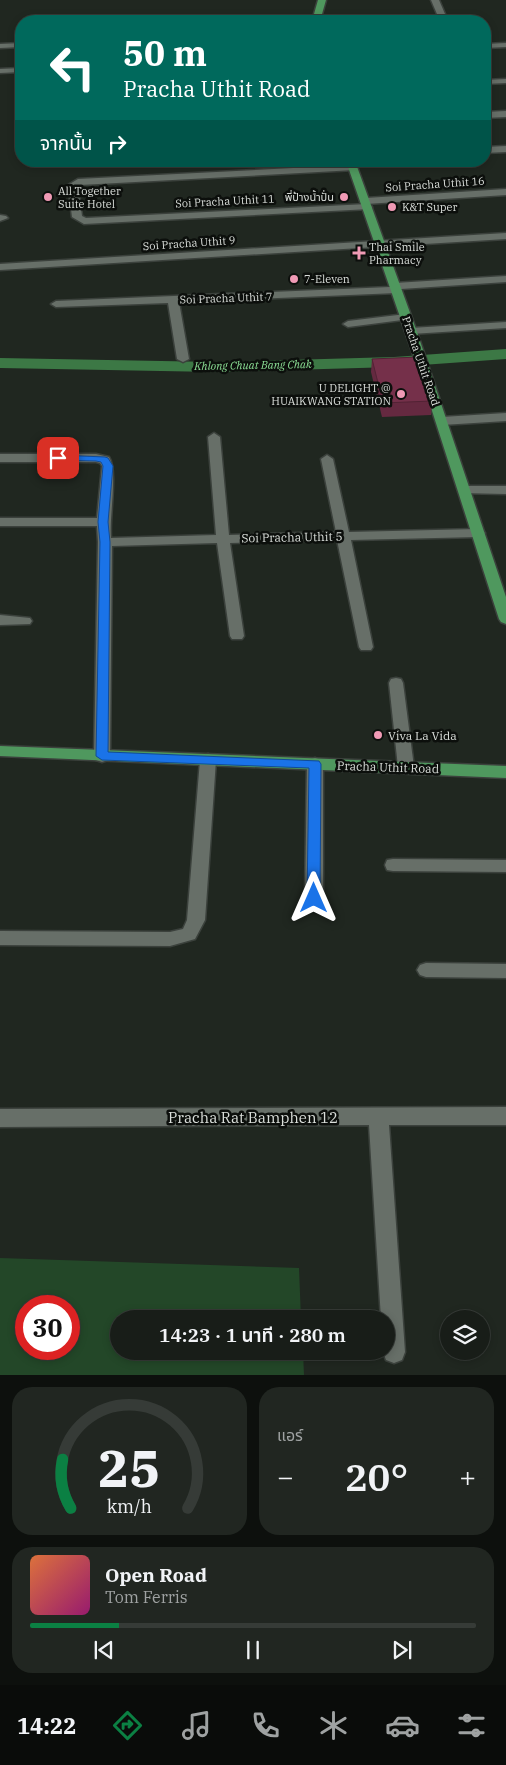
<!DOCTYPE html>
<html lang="th">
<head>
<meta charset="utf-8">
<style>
  :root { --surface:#181d18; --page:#212621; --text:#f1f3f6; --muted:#9fa2a2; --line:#363b37; --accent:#0b8043 }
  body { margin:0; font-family:"IBM Plex Serif","Noto Sans Thai",serif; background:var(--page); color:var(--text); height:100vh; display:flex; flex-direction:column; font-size:19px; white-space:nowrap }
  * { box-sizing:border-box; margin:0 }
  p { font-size:16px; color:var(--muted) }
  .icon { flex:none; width:28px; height:28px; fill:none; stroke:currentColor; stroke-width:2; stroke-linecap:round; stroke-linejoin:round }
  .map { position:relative; height:1375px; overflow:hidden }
  .details { display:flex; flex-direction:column; gap:12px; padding:12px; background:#0d100d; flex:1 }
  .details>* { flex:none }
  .guide { position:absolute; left:15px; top:15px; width:476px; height:152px; border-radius:20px; box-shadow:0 2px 8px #0003,0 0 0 1px var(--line); background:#00695c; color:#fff; overflow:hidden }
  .controls { position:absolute; left:440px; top:1310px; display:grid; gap:10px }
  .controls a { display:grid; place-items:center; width:50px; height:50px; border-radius:50%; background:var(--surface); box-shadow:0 2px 8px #0003,0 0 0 1px var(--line); font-size:25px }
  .speed { position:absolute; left:15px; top:1295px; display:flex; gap:10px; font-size:25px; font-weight:700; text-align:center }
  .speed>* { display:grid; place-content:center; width:65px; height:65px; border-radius:50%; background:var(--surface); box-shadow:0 2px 8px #0003,0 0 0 1px var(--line); line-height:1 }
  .speed .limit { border:8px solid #d22; background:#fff; color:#111 }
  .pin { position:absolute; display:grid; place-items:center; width:42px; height:42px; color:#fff; margin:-21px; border-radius:10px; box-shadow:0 2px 8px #0006 }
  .me { position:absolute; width:55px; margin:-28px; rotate:0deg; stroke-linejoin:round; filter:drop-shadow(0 0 4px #0008) }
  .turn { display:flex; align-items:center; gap:18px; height:105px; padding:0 25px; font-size:22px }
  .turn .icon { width:65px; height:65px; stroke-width:2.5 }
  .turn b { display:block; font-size:35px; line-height:42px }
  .then { display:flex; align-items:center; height:48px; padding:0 25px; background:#0003; gap:10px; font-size:19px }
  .big { font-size:38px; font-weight:600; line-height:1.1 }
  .details .tile { flex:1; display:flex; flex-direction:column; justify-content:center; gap:8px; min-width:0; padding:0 18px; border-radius:20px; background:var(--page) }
  .details .dial { align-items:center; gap:0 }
  .dial svg { height:130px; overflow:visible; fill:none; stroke:var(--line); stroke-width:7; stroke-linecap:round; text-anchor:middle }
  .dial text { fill:var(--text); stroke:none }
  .song { display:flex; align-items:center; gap:15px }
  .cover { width:60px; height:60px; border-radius:8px; background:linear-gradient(135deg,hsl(20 70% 55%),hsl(320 70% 35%)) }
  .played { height:5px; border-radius:2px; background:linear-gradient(90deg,var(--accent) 20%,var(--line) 20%) }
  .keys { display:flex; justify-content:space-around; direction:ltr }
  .heat { display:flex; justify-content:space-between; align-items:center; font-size:28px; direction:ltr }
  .details .tiles { flex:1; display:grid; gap:12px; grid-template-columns:1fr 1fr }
  .tile:last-child { grid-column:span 2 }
  .trip { position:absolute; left:110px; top:1310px; width:285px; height:50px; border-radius:25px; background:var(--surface); box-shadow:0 2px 8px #0003,0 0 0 1px var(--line); font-weight:600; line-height:50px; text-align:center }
  .dock { display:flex; height:80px; justify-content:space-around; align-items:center; background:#0a0c0a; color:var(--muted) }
  .dock .icon { width:35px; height:35px }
  .dock .active { color:var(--accent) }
  .dock b { font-size:22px; color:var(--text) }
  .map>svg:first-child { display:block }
  .green { fill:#234728; fill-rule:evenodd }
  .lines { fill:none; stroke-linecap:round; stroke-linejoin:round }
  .canal { fill:#3c7845; fill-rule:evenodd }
  .minor-casing { stroke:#3b413c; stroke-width:3 }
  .major-casing { stroke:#3b413c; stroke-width:3 }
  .minor { fill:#676f68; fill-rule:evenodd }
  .major { fill:#4f985e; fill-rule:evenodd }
  .wall { fill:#652940 }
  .building { fill:#75304a; stroke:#522234 }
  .route { fill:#1a73e8; stroke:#114b97 }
  .poi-dot { fill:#f09ab5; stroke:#0c0f0c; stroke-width:2 }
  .labels { text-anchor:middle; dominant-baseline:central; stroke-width:5; stroke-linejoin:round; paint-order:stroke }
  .far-street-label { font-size:11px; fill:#dadeda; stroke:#0c0f0c }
  .far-poi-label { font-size:11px; fill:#dadeda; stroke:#0c0f0c; text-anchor:start }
  .far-water-label { font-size:11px; font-style:italic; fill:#8ce096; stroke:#0c0f0c }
  .street-label { font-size:12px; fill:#dadeda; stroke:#0c0f0c }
  .poi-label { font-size:12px; fill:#dadeda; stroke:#0c0f0c; text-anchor:start }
  .near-street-label { font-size:15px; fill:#dadeda; stroke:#0c0f0c }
</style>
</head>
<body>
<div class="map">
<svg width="506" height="1375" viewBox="0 0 506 1375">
  <rect width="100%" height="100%" fill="#202720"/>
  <!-- green -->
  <path class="green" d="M0 1258 299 1268 301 1319H119V1351H303L304 1375H0ZM26 1306H69V1349H26Z"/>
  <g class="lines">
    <!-- canal -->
    <polygon class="canal" points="506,349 506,359 394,367 215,372 0,368 0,358 215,362 394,357"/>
    <defs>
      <g id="minor">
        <polygon points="431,0 439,0 448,21 440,21"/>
        <polygon points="21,43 21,47 0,48 0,44"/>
        <polygon points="506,43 506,47 485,48 485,44"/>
        <polygon points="21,68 21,72 0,73 0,69"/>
        <polygon points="506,79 506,83 485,84 485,80"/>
        <polygon points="506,111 506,117 485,118 485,112"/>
        <polygon points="506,146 506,152 485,153 485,147"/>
        <polygon points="352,165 357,168 355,170 80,185 78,186 82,216 86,218 367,204 372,207 370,209 84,224 72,217 68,185 78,179"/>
        <polygon points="506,189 506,195 366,204 361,201 366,198"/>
        <polygon points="0,215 6,216 8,218 0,221"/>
        <polygon points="506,233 506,239 0,270 0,264"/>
        <polygon points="506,276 506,282 401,289 401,292 397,293 179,302 189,359 183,362 177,359 168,303 56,307 51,304 56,301 390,287 391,284 395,283"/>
        <polygon points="406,314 410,315 411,317 410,319 348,327 343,324 348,321"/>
        <polygon points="506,322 506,328 411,334 405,331 411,328"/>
        <polygon points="506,413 506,421 442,425 436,421 442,417"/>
        <path d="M214 433 220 437 229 535 336 532 321 459 327 455 333 459 349 532 478 529 485 533 478 537 351 540 373 647 371 650H361L359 647 337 540 230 543 244 636 242 639H232L230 636 217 543 112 546 110 756 108 760 102 762 96 760 94 756 98 542 97 526H0V518H97L102 466 100 463 96 462H0V454H96L109 457C118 471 109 517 111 538L216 535 208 437Z"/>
        <polygon points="465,486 506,486 506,494 460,493 459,490 460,487"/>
        <polygon points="0,615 30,618 32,621 30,624 0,625"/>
        <polygon points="396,678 401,679 403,683 414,767 412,771 406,773 400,771 398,767 389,683 391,679"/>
        <polygon points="208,754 214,756 216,760 205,920 195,939 170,946 0,945 0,931 170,932 183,929 187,920 200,760 202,756"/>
        <polygon points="315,758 321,760 323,764 323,898 320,903 314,905 308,903 305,898 307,764 309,760"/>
        <polygon points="393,859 506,860 506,872 393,871 387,870 385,865 387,860"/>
        <polygon points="426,963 506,964 506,978 426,977 420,975 417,970 420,965"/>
        <polygon points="506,1107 506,1125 389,1125 405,1352 402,1360 394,1363 386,1360 383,1352 386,1351 386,1319 381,1319 369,1125 0,1127 0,1109"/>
      </g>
      <g id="major">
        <polygon points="318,0 326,0 320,21 312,21"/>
        <polygon points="346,161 355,161 417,332 506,597 506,624 501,622 499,619 425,389"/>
        <polygon points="0,746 506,766 506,778 0,756"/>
      </g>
    </defs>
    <!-- minor casing -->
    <use href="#minor" class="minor-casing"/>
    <!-- major casing -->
    <use href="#major" class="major-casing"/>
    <!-- minor -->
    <use href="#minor" class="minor"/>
    <!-- major -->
    <use href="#major" class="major"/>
  </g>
  <!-- wall -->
  <polygon class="wall" points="372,359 432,401 431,415 382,417 371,372"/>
  <!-- building -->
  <polygon class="building" points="418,357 432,401 383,403 372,359"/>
  <!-- route -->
  <polygon class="route" points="58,455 105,457 108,458 113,466 108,522 110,542 108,752 319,761 321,764 320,898 319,901 309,901 307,898 309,768 102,760 96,756 100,542 98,522 103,466 101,462 96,461 54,460 54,456"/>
  <!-- markers -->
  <g class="poi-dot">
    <circle cx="48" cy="197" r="5"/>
    <circle cx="344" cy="197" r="5"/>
    <circle cx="392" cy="207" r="5"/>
    <path d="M356.5 245.5h5v5h5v5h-5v5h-5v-5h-5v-5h5z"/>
    <circle cx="294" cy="279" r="5"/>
    <circle cx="401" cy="394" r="5"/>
    <circle cx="378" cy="735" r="5"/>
  </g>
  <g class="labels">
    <!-- far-street labels -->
    <g class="far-street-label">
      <text transform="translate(435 184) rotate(-4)">Soi Pracha Uthit 16</text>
      <text transform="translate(225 201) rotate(-3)">Soi Pracha Uthit 11</text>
      <text transform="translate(189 243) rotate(-4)">Soi Pracha Uthit 9</text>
      <text transform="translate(226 298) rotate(-2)">Soi Pracha Uthit 7</text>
      <text transform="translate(421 361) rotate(71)">Pracha Uthit Road</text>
    </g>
    <!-- far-poi labels -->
    <g class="far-poi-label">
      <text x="58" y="191">All Together<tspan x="58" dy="13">Suite Hotel</tspan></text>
      <text x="334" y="197" text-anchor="end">พี่ป้างน้ำปั่น</text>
      <text x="402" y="207">K&amp;T Super</text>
      <text x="369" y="247">Thai Smile<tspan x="369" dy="13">Pharmacy</tspan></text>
      <text x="304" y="279">7-Eleven</text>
      <text x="391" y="388" text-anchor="end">U DELIGHT @<tspan x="391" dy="13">HUAIKWANG STATION</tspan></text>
    </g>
    <!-- far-water labels -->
    <g class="far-water-label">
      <text transform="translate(253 365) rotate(-1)">Khlong Chuat Bang Chak</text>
    </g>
    <!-- street labels -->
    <g class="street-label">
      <text transform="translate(292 537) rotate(-1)">Soi Pracha Uthit 5</text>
      <text transform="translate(388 767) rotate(2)">Pracha Uthit Road</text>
    </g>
    <!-- poi labels -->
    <g class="poi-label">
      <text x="388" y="735">Viva La Vida</text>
    </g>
    <!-- near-street labels -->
    <g class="near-street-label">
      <text x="253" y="1117">Pracha Rat Bamphen 12</text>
    </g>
  </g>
</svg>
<div class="controls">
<a><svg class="icon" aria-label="layers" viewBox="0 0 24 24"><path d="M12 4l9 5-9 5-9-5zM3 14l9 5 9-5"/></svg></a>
</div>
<div class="speed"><div class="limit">30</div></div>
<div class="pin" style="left:58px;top:458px;background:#d93025"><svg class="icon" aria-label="arrive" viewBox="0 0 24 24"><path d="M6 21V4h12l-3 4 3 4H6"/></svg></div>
<svg class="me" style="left:314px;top:898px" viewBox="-20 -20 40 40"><path d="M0-17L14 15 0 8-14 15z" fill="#1a73e8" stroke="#fff" stroke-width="4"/></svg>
<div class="trip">14:23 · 1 นาที · 280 m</div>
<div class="guide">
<div class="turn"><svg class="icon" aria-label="left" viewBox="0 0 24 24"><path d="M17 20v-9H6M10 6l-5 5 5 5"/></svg><div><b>50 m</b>Pracha Uthit Road</div></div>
<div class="then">จากนั้น<svg class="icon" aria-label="right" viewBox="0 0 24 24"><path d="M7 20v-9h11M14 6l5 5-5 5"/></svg></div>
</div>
</div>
<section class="details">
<div class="tiles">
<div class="tile dial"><svg viewBox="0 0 100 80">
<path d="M14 69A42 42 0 1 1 86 69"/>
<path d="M14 69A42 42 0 0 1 9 39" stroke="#0b8043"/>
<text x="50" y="56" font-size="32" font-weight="700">25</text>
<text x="50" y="72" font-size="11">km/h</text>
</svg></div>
<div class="tile"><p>แอร์</p>
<div class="heat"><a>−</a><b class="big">20°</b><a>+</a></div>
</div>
<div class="tile">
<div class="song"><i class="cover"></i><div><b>Open Road</b><p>Tom Ferris</p></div></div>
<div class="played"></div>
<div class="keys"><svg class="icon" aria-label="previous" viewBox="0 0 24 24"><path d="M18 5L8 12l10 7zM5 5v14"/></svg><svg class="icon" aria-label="pause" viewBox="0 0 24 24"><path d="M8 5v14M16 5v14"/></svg><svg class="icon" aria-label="next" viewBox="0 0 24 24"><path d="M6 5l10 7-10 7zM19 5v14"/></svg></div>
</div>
</div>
</section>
<nav class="dock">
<b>14:22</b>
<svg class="icon active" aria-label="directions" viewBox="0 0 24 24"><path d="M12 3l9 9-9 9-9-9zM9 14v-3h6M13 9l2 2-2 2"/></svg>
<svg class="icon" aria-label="music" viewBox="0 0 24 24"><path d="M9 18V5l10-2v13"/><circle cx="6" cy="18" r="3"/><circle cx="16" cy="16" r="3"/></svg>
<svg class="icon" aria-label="phone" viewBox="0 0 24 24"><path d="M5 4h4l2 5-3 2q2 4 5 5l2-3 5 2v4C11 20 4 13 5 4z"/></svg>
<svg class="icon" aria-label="climate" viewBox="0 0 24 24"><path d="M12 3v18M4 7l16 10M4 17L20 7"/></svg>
<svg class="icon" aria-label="car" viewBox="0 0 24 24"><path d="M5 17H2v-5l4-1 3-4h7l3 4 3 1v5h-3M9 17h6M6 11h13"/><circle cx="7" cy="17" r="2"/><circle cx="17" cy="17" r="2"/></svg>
<svg class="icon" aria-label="filters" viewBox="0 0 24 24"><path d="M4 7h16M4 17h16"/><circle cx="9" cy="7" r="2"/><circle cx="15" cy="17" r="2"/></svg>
</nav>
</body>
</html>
